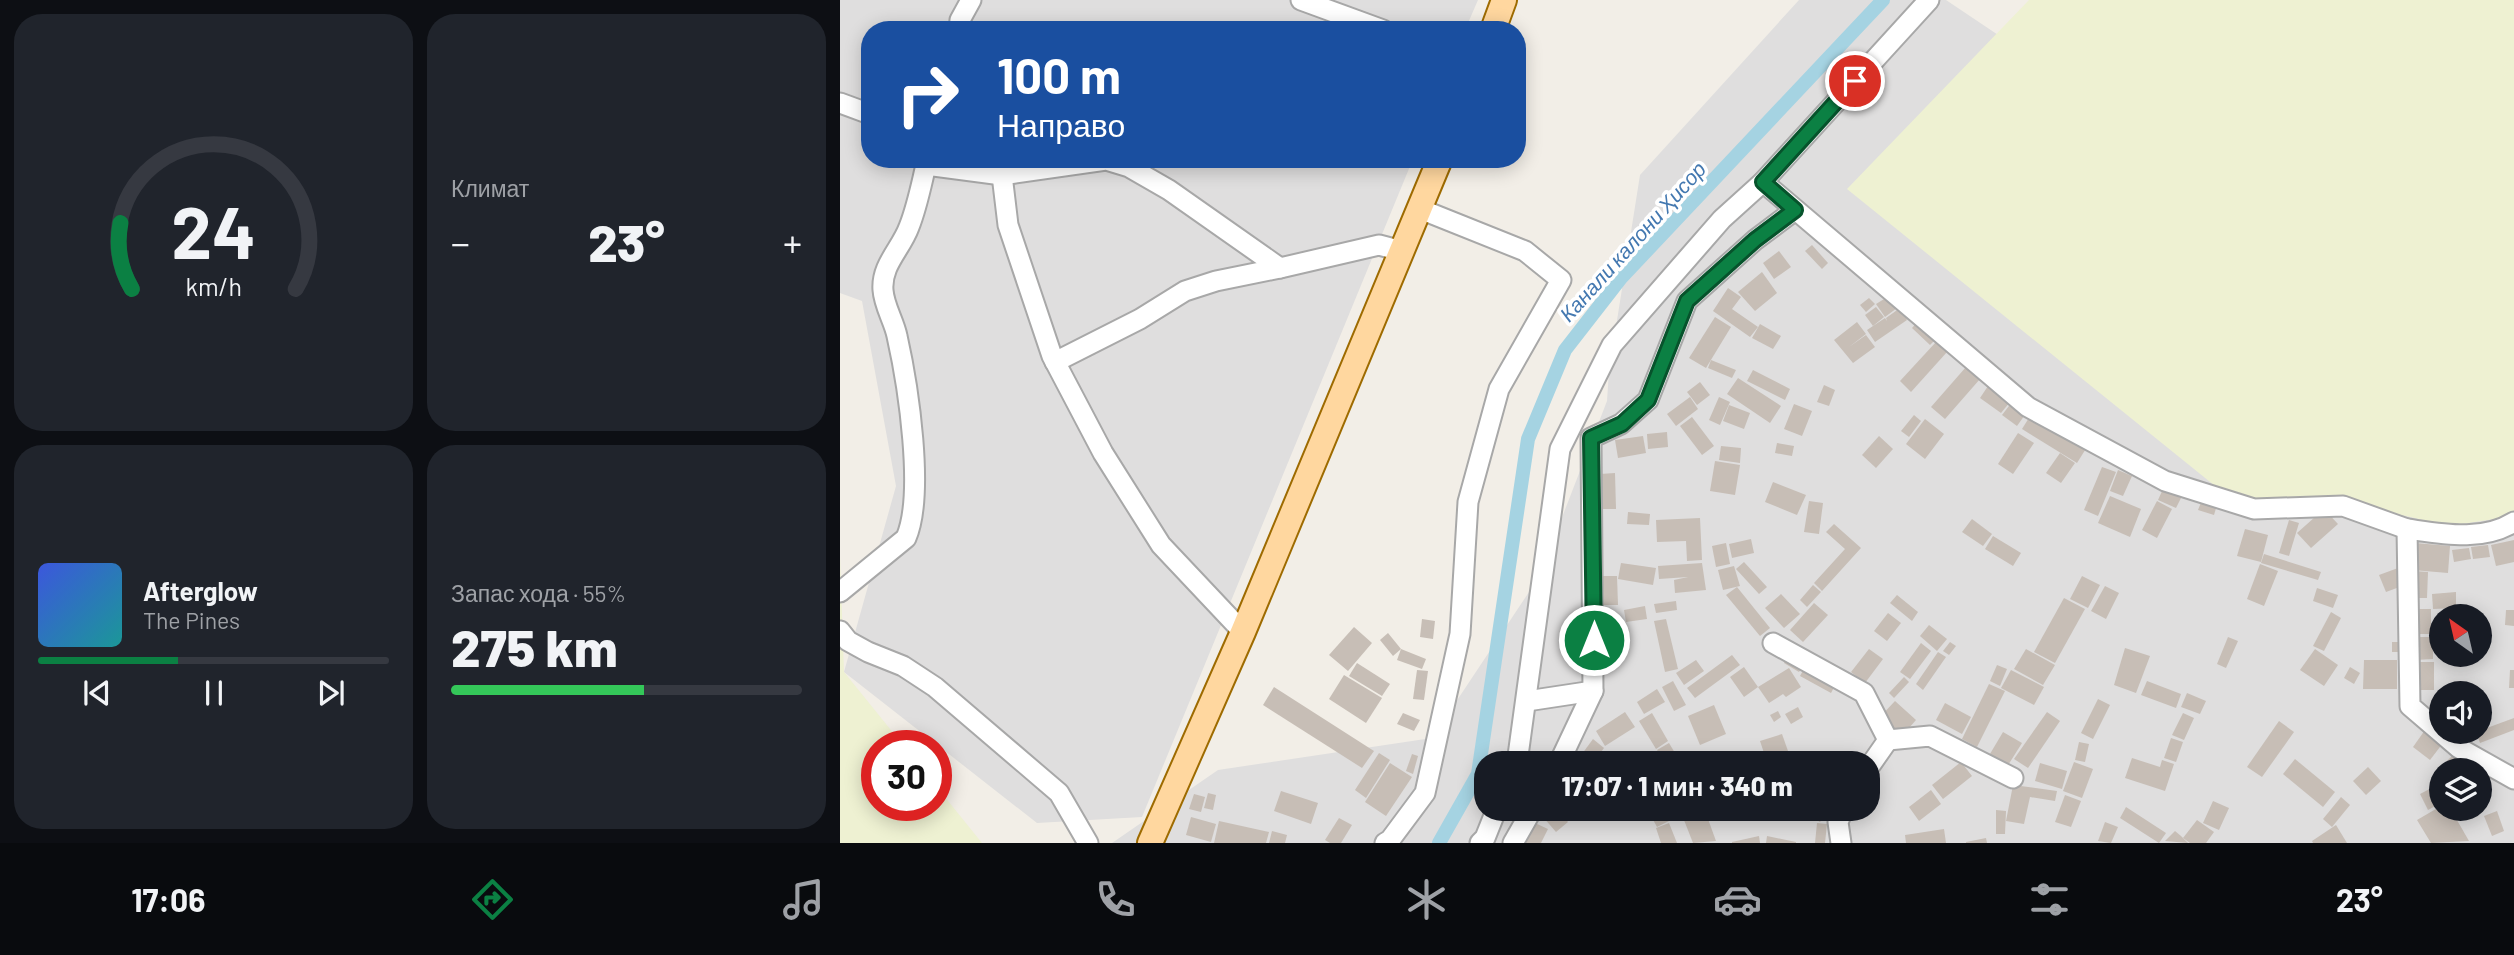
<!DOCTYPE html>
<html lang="ru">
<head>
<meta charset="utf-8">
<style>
  :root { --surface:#171b24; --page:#20242c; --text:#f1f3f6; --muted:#9ea1a6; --line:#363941; --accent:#0b8043 }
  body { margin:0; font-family:Barlow,sans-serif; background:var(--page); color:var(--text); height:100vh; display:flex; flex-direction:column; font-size:26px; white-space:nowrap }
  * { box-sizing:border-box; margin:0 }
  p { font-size:23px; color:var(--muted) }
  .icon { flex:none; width:38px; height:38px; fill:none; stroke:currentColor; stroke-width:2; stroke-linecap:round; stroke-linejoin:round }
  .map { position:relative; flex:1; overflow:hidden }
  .drawer { display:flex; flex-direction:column; gap:14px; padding:14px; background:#0d0f14; width:840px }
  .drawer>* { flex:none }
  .guide { position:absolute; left:21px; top:21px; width:665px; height:147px; border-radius:28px; box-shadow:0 4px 18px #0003; background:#1a4fa0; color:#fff; overflow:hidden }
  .needle { width:46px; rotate:326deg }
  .tools { position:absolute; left:1589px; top:604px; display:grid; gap:14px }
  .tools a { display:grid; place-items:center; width:63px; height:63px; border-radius:50%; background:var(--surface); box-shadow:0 4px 18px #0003; font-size:35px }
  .speed { position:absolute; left:21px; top:730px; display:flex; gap:14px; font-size:35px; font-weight:700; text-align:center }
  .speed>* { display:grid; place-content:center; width:91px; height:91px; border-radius:50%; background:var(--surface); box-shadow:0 4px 18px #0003; line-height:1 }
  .speed .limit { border:10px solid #d22; background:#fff; color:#111 }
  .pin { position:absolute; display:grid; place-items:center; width:60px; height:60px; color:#fff; margin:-30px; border:4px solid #fff; border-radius:50%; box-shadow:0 2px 7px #0007 }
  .me { position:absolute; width:77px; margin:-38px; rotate:0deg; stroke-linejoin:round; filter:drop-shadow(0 0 5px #0008) }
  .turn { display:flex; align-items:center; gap:24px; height:147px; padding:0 21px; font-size:32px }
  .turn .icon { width:91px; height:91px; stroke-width:2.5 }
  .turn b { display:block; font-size:49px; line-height:60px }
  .big { font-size:52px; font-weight:800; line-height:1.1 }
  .drawer .card { flex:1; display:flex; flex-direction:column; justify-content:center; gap:10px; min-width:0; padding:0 24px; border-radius:28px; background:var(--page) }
  .drawer .dial { align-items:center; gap:0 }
  .dial svg { height:182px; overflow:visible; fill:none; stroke:var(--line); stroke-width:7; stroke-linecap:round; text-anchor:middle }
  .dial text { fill:var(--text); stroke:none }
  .song { display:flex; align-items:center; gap:21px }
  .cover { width:84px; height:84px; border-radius:10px; background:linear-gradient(135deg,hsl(230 70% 55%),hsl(180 70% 35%)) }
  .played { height:7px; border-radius:4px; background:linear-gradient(90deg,var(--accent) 40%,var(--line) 40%) }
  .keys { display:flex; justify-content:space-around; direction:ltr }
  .heat { display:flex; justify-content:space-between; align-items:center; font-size:38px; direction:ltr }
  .charge { height:10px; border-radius:5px; background:linear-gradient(90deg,#34c759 55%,var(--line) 0) }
  .drawer .tiles { flex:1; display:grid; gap:14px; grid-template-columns:repeat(2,1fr) }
  .trip { position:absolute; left:634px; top:751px; width:406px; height:70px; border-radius:28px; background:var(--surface); box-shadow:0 4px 18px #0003; font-weight:800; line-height:70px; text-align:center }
  .tabs { display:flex; height:112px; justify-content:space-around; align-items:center; background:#090b0e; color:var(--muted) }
  .tabs .icon { width:49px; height:49px }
  .tabs .on { color:var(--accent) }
  .tabs b { font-size:32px; color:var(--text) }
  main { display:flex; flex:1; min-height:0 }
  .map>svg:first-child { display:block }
  .residential { fill:#dfdede; fill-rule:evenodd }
  .farmland { fill:#eef1d2 }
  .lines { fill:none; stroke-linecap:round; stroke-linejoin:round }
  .canal { stroke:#a5d3e2; stroke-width:14 }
  .building { fill:#c7beb6 }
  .minor-casing { stroke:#a8a8a8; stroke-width:23 }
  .major-casing { stroke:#9e6b00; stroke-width:28 }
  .minor { stroke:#fff; stroke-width:19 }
  .major { stroke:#ffd79f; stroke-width:24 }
  .route-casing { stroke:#07532c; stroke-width:18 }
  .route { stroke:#0b8043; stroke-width:12 }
  .labels { text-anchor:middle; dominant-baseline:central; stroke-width:7; stroke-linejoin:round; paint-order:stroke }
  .water-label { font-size:21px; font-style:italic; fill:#4378b0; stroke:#fff }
</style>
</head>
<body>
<main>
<section class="drawer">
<div class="tiles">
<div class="card dial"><svg viewBox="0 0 100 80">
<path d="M14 69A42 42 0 1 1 86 69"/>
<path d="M14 69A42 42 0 0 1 9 40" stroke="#0b8043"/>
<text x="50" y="56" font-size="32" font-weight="700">24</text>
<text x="50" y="72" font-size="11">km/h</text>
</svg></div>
<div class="card"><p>Климат</p>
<div class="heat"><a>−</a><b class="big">23°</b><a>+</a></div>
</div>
<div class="card">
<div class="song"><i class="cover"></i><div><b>Afterglow</b><p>The Pines</p></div></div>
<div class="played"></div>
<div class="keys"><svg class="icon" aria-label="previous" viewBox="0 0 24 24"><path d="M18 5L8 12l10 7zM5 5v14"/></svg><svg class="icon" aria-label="pause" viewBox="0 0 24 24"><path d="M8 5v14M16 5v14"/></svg><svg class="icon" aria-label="next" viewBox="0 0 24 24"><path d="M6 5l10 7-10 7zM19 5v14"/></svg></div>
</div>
<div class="card"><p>Запас хода · 55%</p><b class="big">275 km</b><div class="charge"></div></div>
</div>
</section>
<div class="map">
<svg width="1674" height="843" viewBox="0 0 1674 843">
  <rect width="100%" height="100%" fill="#f2eee7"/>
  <!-- residential -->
  <g class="residential">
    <polygon points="0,0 638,0 625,30 30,30 30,159 573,159 302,817 197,823 4,672 56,486 22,301 0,293"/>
    <path d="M959 0H1106L1397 195 1674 234V843H272L378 770 592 738 699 577 767 401 769 371 800 175ZM1601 616H1640V654H1601ZM1601 693H1640V732H1601ZM646 763H1027V808H646ZM1601 770H1640V808H1601Z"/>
  </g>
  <!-- farmland -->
  <g class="farmland">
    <polygon points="1189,0 1674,0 1674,516 1609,526 1497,500 1419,504 1385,494 1007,189"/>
    <polygon points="0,556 4,672 63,745 37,746 37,805 96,805 96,786 142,843 0,843"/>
  </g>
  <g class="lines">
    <!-- canal -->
    <polyline class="canal" points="599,843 638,774 688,439 725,350 781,278 1043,0"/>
  </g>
  <!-- building -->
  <g class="building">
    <polygon points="972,245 988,263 982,269 965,251"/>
    <polygon points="939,251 951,267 934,279 923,263"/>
    <polygon points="922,272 937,293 915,311 898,292"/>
    <polygon points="888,288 901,297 892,309 918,327 910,337 873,311"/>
    <polygon points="1049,296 1057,308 1045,317 1036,304"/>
    <polygon points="1029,298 1035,304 1026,312 1020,305"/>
    <polygon points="1036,307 1044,317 1033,326 1025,315"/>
    <polygon points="1060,308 1067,320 1035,342 1027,330 1045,318 1047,321 1046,318"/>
    <polygon points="875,317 891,327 866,368 849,358"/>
    <polygon points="1079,320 1098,337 1090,345 1072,328"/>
    <polygon points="1017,322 1026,334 1009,347 1026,335 1035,347 1013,363 994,340"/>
    <polygon points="920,324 941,336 933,349 912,338"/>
    <polygon points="1096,342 1107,352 1071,392 1060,381"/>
    <polygon points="871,360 896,370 892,378 868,368"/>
    <polygon points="1126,367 1140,379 1105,419 1091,407"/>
    <polygon points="913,370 950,389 945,400 907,381"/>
    <polygon points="898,378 941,406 930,423 887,394"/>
    <polygon points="860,382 870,395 857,405 847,392"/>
    <polygon points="984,385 995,390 989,406 977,402"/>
    <polygon points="1148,386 1170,402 1161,413 1140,398"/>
    <polygon points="850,397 858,409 836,426 827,414"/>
    <polygon points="879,397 890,402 880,425 869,420"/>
    <polygon points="1172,402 1187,412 1177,426 1162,415"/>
    <polygon points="954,404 972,411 962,436 944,429"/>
    <polygon points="889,405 910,413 904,429 883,421"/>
    <polygon points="1192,413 1247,447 1237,463 1182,429"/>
    <polygon points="1074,415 1081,421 1069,437 1061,431"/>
    <polygon points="852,417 874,446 862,455 840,426"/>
    <polygon points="1085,419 1104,434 1085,459 1066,444"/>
    <polygon points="827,432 828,447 808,449 807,434"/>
    <polygon points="1178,433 1194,443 1173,474 1158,464"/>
    <polygon points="803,436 806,453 778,458 775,440"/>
    <polygon points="1039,436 1053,449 1036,468 1022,455"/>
    <polygon points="937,443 954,446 952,456 935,453"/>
    <polygon points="881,446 901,448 900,463 879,460"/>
    <polygon points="1220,453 1235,463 1221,483 1206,473"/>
    <polygon points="875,461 900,465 895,495 870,491"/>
    <polygon points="1262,467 1276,472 1258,516 1244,510"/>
    <polygon points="1278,470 1292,476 1283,496 1270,491"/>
    <polygon points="775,473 776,509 760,509 760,474"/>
    <polygon points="933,482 966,495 957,515 925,502"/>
    <polygon points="1323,489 1341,498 1336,508 1318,500"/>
    <polygon points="1270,496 1301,509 1290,537 1258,523"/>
    <polygon points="1362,500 1377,505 1374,515 1358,510"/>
    <polygon points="969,501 983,503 979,534 964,532"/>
    <polygon points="1317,501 1332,509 1317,538 1302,530"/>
    <polygon points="1484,509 1498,524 1471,548 1457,533"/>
    <polygon points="788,512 810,514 809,525 787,524"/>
    <polygon points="860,518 862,560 847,561 846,541 817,542 816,520"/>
    <polygon points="1132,519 1152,534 1143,546 1122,532"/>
    <polygon points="1449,520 1459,523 1449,556 1439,553"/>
    <polygon points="994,524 1021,548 982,591 974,583 1005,549 986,532"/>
    <polygon points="1405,529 1428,535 1421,562 1397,556"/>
    <polygon points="1153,536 1181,553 1173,566 1145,549"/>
    <polygon points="911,539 914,553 892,558 889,544"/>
    <polygon points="1674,540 1674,562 1656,566 1651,545"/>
    <polygon points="886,543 890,564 876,567 872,546"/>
    <polygon points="1575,543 1610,546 1608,573 1573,570"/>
    <polygon points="1648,545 1650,557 1633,559 1631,547"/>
    <polygon points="1629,548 1631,559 1614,562 1612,550"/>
    <polygon points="1424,554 1481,572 1478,580 1421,563"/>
    <polygon points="904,562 927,587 919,594 896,569"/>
    <polygon points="781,563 816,568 813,585 778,579"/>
    <polygon points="862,563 866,590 835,593 834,580 848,577 819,579 818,566"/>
    <polygon points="1420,564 1438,571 1424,606 1407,599"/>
    <polygon points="894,566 900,586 883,590 878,570"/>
    <polygon points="1558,568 1565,585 1546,592 1539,575"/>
    <polygon points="1573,571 1588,572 1587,598 1572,598"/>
    <polygon points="758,576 777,576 778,605 759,605"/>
    <polygon points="1242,576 1260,585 1248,608 1230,599"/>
    <polygon points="973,585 981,592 967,607 960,600"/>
    <polygon points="1265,586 1279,593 1266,619 1251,611"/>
    <polygon points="897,587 930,628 920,636 886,595"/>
    <polygon points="1477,588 1498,595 1493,608 1473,601"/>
    <polygon points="1616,592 1616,608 1593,609 1592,594"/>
    <polygon points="941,594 960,614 944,628 925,608"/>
    <polygon points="1057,595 1078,612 1072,621 1050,603"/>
    <polygon points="1224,598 1245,609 1215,663 1194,652"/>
    <polygon points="836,601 837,610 816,613 814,604"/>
    <polygon points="974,603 988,615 963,642 950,630"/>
    <polygon points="805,606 807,619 786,622 784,610"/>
    <rect x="1575" y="609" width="16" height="25"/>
    <polygon points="1666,610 1674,610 1674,626 1665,625"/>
    <polygon points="1491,612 1501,618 1484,651 1473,646"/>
    <polygon points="1048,613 1061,623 1047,641 1034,631"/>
    <polygon points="582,619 595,621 593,639 580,637"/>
    <polygon points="826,619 838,669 825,672 814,621"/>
    <polygon points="1089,625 1107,639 1097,651 1080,636"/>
    <polygon points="514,627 532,643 508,671 489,655"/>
    <polygon points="780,631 782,662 760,663 759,632"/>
    <polygon points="548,633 561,649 553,656 540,640"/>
    <polygon points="1388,637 1398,641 1386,668 1377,664"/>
    <polygon points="1574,637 1593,637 1593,659 1575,660"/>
    <polygon points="1110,642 1116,646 1109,655 1103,651"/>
    <rect x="1552" y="642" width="7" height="10"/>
    <polygon points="1081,643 1091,651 1070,679 1060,672"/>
    <polygon points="1285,648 1310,656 1296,693 1274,685"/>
    <polygon points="561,649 586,659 582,669 557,660"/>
    <polygon points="1029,649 1043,659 1025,683 1011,672"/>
    <polygon points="1186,649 1215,665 1203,685 1174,669"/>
    <polygon points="1475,649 1498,665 1484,686 1460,670"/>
    <polygon points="1098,652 1106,657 1083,690 1076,684"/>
    <polygon points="892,655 900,665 855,698 847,688"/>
    <polygon points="946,658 962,667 959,672 944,663"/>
    <polygon points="856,660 864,671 844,685 836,673"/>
    <polygon points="1524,660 1557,660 1557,689 1523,689"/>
    <polygon points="1576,662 1594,662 1594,690 1575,690"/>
    <polygon points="517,663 550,684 542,696 509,676"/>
    <polygon points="966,665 997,682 991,693 960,676"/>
    <polygon points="1157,665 1167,669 1160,686 1150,681"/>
    <polygon points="904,667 918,687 904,697 890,677"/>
    <polygon points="1510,667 1520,673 1514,684 1504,678"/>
    <polygon points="949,668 961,687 946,697 943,694 929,703 918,687"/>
    <polygon points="577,670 588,671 584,700 573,699"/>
    <polygon points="1171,670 1204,687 1194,705 1161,688"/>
    <polygon points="1670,670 1674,670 1674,688 1669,688"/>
    <polygon points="504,675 542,698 526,723 489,699"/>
    <polygon points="1064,677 1069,682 1054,698 1049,693"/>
    <polygon points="833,681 846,705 834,711 822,687"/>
    <polygon points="1307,681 1341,694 1336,708 1301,695"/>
    <polygon points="1149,684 1165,691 1137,747 1122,739"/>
    <polygon points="434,687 534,751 522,768 423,705"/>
    <polygon points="817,689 825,702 804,714 797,702"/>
    <polygon points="1347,693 1366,701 1360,714 1341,707"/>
    <polygon points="1258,699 1270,705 1253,739 1241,733"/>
    <polygon points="1055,701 1076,720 1061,737 1040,717"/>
    <polygon points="1105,703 1131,717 1122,734 1096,720"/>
    <polygon points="874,705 886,734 860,745 848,716"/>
    <polygon points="958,707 963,717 951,724 945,714"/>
    <polygon points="938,711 941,717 934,722 930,715"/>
    <polygon points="785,712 795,727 765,746 756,731"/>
    <polygon points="1207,712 1220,721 1188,768 1174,759"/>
    <polygon points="563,713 580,720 574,731 557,724"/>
    <polygon points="812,713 828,741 816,749 799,721"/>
    <polygon points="1343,713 1354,718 1344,740 1332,735"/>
    <polygon points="1674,718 1674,730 1640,743 1636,732"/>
    <polygon points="1439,721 1454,732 1422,777 1407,767"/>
    <polygon points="1585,730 1603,743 1590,760 1573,747"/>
    <polygon points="1163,732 1182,743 1165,770 1147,759"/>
    <polygon points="942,734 948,751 926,759 920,741"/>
    <polygon points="1331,738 1343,742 1336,762 1324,758"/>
    <polygon points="753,739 764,748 753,763 742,754"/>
    <polygon points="1239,742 1249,744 1245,762 1235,760"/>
    <polygon points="829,743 841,763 825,763 817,750"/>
    <polygon points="733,752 751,763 727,763"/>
    <polygon points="913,752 917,763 886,763"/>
    <polygon points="539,753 550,760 526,798 515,790"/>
    <polygon points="572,754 578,756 573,774 566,771"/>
    <polygon points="1614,754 1624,764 1619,770 1607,770 1602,766"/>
    <polygon points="1292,758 1320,767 1322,760 1334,764 1325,791 1285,778"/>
    <polygon points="1455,759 1495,792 1483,807 1443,774"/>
    <polygon points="1121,762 1132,776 1103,799 1092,785"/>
    <polygon points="1234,762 1253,769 1242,798 1223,791"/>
    <polygon points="550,763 572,777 546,816 525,802"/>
    <polygon points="1200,763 1227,771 1222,789 1195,781"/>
    <polygon points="1528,767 1541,781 1526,795 1513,781"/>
    <polygon points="1601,783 1601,803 1588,810 1580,794"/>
    <polygon points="1173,785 1217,791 1215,801 1190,797 1184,824 1166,821"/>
    <polygon points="1091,790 1101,804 1079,821 1069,807"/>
    <polygon points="441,791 478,803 471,824 434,811"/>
    <polygon points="368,793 376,795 373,810 364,808"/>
    <polygon points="354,794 365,797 361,812 349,809"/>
    <polygon points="1225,795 1241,801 1231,827 1215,822"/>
    <polygon points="1501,797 1510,805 1492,827 1483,819"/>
    <polygon points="1373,801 1389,808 1379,830 1363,823"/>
    <polygon points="1601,806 1601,808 1610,808 1629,841 1591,843 1577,820"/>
    <polygon points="1286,807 1326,833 1319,843 1280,818"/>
    <polygon points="713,808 717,808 728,822 716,832 703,817"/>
    <polygon points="825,808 841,808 843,814 817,827 811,816"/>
    <polygon points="860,808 864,808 876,841 853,843 842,815"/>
    <polygon points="959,808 986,808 988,810 980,822"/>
    <polygon points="1156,810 1166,811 1165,834 1156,834"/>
    <polygon points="1657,811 1664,831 1652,836 1644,816"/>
    <polygon points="351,817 376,824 371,842 346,835"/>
    <polygon points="499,818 512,825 501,843 490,843 485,840"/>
    <polygon points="1357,820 1374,832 1366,843 1350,843 1343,838"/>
    <polygon points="379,821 429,832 426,843 374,843"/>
    <polygon points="1265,822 1278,827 1271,843 1258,841"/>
    <polygon points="695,823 708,829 701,843 684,843"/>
    <polygon points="829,823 837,843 821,843 816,828"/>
    <polygon points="977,823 987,824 985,843 975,843"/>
    <polygon points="1496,825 1507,843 1473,843 1472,841"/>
    <polygon points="1104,829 1106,843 1066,843 1065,835"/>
    <polygon points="432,831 447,835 445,843 429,843"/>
    <polygon points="1335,831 1341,836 1348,843 1325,841"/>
    <polygon points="919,836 920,843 892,843 892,842"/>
    <polygon points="927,836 956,842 956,843 926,843"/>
    <polygon points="1146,838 1147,843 1126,843 1126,842"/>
  </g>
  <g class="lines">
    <defs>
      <g id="minor">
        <polyline points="461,0 543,30"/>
        <polyline points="1089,0 923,182 1188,407 1325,481 1414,509 1503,506 1567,529"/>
        <polyline points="119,30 120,20 131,0"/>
        <polyline points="0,103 30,114"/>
        <polyline points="86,165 162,175 266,160 289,167 329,190 440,268 539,245 562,251"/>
        <polyline points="162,175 168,225 212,356 263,453 321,545 403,632"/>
        <polyline points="215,362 300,319 345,291 376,281 440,268"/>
        <path d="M1674 522C1642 542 1603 534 1567 529L1570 706 1619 748 1674 779"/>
        <path d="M0 592 66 538C85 494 68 385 57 336 54 321 44 306 43 290 41 265 61 249 69 227 77 207 81 186 86 165L82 159"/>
        <polyline points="0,631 8,641 28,652 63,666 95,687 219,793 248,843"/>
        <polyline points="933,643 1024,693 1048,740 1027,770"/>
        <polyline points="687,701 753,691"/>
        <polyline points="1048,740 1090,736 1173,778"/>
        <polyline points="677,763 720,449 772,345 882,219 923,182"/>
        <polyline points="719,763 753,691 751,438 781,424 808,400 847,301 915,240 955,210"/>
        <polyline points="545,843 550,840 585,793 620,634 628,502 659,389 721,280 685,251 580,209"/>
        <polyline points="640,843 645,838 657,808"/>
        <polyline points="673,843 693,808"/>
        <polyline points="1001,843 998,822 1004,808"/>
      </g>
      <g id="major">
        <polyline points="653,30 664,0"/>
        <polyline points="310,843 403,632 600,159"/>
      </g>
    </defs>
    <!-- minor casing -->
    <use href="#minor" class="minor-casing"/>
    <!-- major casing -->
    <use href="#major" class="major-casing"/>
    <!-- minor -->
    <use href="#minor" class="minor"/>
    <!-- major -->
    <use href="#major" class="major"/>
  </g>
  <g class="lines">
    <defs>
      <polyline id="route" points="754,640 751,438 782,424 808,400 847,301 915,240 955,210 923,182 1015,81"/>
    </defs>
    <!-- route casing -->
    <use href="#route" class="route-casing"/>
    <!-- route -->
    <use href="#route" class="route"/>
  </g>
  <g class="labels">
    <!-- water labels -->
    <g class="water-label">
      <text transform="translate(792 241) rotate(-48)">Канали калони Ҳисор</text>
    </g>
  </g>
</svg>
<div class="tools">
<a><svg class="needle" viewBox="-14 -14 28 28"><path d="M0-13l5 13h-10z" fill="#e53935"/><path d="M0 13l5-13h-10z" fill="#9ea1a6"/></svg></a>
<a><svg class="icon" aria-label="sound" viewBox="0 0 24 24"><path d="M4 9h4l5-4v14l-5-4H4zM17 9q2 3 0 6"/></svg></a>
<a><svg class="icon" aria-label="layers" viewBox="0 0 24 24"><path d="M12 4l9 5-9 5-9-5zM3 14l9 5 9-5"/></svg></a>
</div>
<div class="speed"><div class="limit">30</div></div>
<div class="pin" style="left:1015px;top:81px;background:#d93025"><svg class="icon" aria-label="arrive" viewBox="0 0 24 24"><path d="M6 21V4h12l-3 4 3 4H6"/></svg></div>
<svg class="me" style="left:754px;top:640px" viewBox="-20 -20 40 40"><circle r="17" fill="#0b8043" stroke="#fff" stroke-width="3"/><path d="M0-11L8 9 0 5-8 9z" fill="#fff"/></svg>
<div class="trip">17:07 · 1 мин · 340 m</div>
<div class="guide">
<div class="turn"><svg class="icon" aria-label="right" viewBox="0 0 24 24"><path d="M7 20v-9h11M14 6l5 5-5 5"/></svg><div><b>100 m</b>Направо</div></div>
</div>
</div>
</main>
<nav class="tabs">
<b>17:06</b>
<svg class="icon on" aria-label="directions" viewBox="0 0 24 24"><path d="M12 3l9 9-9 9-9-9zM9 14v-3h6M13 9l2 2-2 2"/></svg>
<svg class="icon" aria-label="music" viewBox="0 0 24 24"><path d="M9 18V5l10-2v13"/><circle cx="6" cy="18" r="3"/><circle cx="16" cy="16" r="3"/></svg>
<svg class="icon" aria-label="phone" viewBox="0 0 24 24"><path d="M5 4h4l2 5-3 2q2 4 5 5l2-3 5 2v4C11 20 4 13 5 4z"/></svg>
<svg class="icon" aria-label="climate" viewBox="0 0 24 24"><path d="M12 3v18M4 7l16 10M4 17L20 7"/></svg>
<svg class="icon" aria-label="car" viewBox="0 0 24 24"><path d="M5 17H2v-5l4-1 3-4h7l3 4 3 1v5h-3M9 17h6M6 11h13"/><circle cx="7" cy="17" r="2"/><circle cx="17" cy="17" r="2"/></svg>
<svg class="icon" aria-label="filters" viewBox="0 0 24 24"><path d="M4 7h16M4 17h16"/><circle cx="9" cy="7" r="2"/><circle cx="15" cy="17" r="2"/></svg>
<b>23°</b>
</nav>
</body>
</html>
